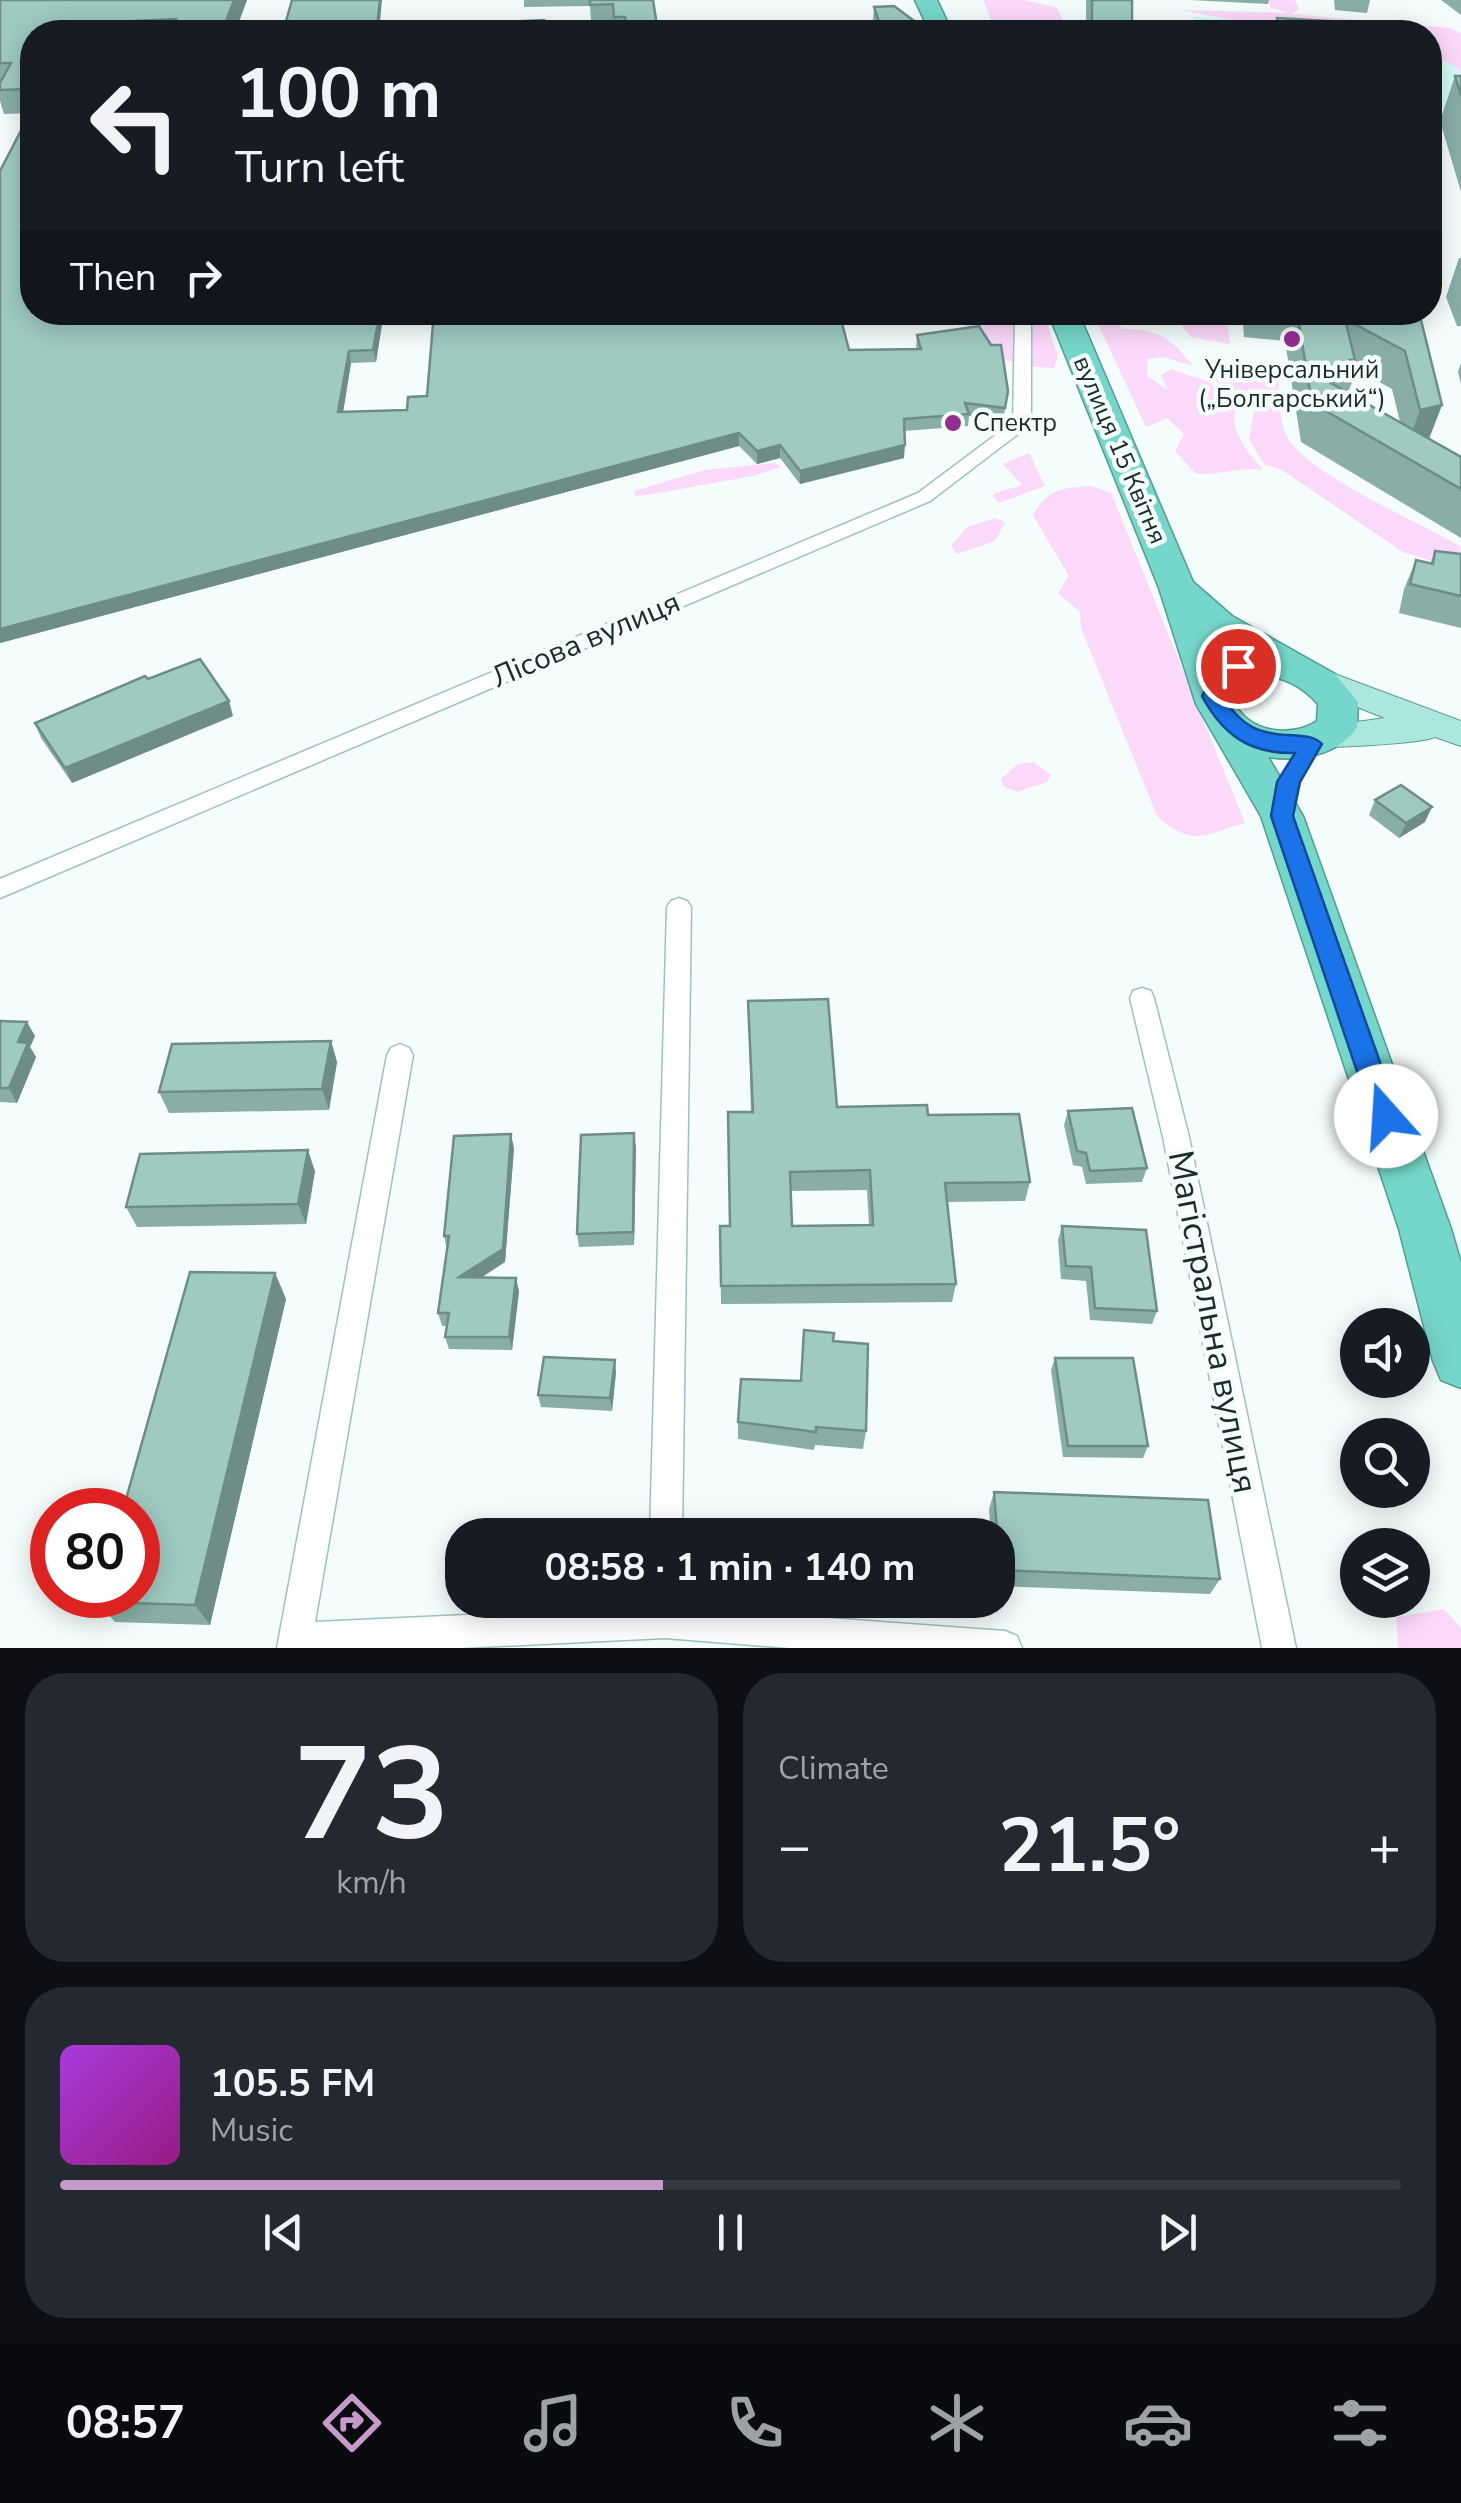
<!DOCTYPE html>
<html lang="en">
<head>
<meta charset="utf-8">
<style>
  :root { --surface:#171b24; --page:#242831; --text:#f1f3f6; --muted:#9ea1a6; --line:#363941; --accent:#c69ac9 }
  body { margin:0; font-family:"Nunito Sans",sans-serif; background:var(--page); color:var(--text); height:100vh; display:flex; flex-direction:column; font-size:38px; white-space:nowrap }
  * { box-sizing:border-box; margin:0 }
  p { font-size:32px; color:var(--muted) }
  .icon { flex:none; width:55px; height:55px; fill:none; stroke:currentColor; stroke-width:2; stroke-linecap:round; stroke-linejoin:round }
  .map { position:relative; height:1648px; overflow:hidden }
  .drawer { display:flex; flex-direction:column; gap:25px; padding:25px; background:#0d0f14; flex:1 }
  .drawer>* { flex:none }
  .hud { position:absolute; left:20px; top:20px; width:1422px; height:305px; border-radius:40px; box-shadow:0 5px 25px #0003; background:#171b24; color:var(--text); overflow:hidden }
  .controls { position:absolute; left:1340px; top:1308px; display:grid; gap:20px }
  .controls a { display:grid; place-items:center; width:90px; height:90px; border-radius:50%; background:var(--surface); box-shadow:0 5px 25px #0003; font-size:50px }
  .speed { position:absolute; left:30px; top:1488px; display:flex; gap:20px; font-size:50px; font-weight:700; text-align:center }
  .speed>* { display:grid; place-content:center; width:130px; height:130px; border-radius:50%; background:var(--surface); box-shadow:0 5px 25px #0003; line-height:1 }
  .speed .limit { border:15px solid #d22; background:#fff; color:#111 }
  .pin { position:absolute; display:grid; place-items:center; width:85px; height:85px; color:#fff; margin:-42px; border:5px solid #fff; border-radius:50%; box-shadow:0 2px 10px #0007 }
  .me { position:absolute; width:110px; margin:-55px; rotate:341deg; stroke-linejoin:round; filter:drop-shadow(0 0 8px #0008) }
  .turn { display:flex; align-items:center; gap:35px; height:210px; padding:0 50px; font-size:45px }
  .turn .icon { width:130px; height:130px; stroke-width:2.5 }
  .turn b { display:block; font-size:70px; line-height:85px }
  .then { display:flex; align-items:center; height:95px; padding:0 50px; background:#0003; gap:20px; font-size:38px }
  .big { font-size:75px; font-weight:700; line-height:1.1 }
  .drawer .tile { flex:1; display:flex; flex-direction:column; justify-content:center; gap:15px; min-width:0; padding:0 35px; border-radius:40px; background:var(--page) }
  .drawer .dial { align-items:center; gap:0 }
  .dial b { font-size:130px; line-height:1 }
  .song { display:flex; align-items:center; gap:30px }
  .cover { width:120px; height:120px; border-radius:15px; background:linear-gradient(135deg,hsl(280 70% 55%),hsl(310 70% 35%)) }
  .played { height:10px; border-radius:5px; background:linear-gradient(90deg,var(--accent) 45%,var(--line) 45%) }
  .keys { display:flex; justify-content:space-around; direction:ltr }
  .heat { display:flex; justify-content:space-between; align-items:center; font-size:55px; direction:ltr }
  .drawer .tiles { flex:1; display:grid; gap:25px; grid-template-columns:1fr 1fr }
  .tile:last-child { grid-column:span 2 }
  .trip { position:absolute; left:445px; top:1518px; width:570px; height:100px; border-radius:40px; background:var(--surface); box-shadow:0 5px 25px #0003; font-weight:700; line-height:100px; text-align:center }
  .dock { display:flex; height:160px; justify-content:space-around; align-items:center; background:#090b0e; color:var(--muted) }
  .dock .icon { width:70px; height:70px }
  .dock .on { color:var(--accent) }
  .dock b { font-size:45px; color:var(--text) }
  .map>svg:first-child { display:block }
  .built { fill:#d3fef7 }
  .green { fill:#fbd9fa }
  .lines { fill:none; stroke-linecap:round; stroke-linejoin:round }
  .street-casing { stroke:#99c4bd; stroke-width:3 }
  .primary-casing { stroke:#559b91; stroke-width:2 }
  .highway-casing { stroke:#559b91; stroke-width:3 }
  .street { fill:#fff; fill-rule:evenodd }
  .primary { fill:#ace7df; fill-rule:evenodd }
  .highway { fill:#75d7c9; fill-rule:evenodd }
  .wall { fill:#88aea7; fill-rule:evenodd }
  .shaded-wall { fill:#6f8d88 }
  .building { fill:#9ecac2; stroke:#6f8d88; stroke-width:2.5; fill-rule:evenodd }
  .route { fill:#1a73e8; stroke:#114b97; stroke-width:2.5 }
  .poi-dot { fill:#922d92; stroke:#f4fdfb; stroke-width:4 }
  .labels { text-anchor:middle; dominant-baseline:central; stroke-width:9; stroke-linejoin:round; paint-order:stroke }
  .far-poi-label { font-size:25px; fill:#1a2c29; stroke:#f4fdfb }
  .far-street-label { font-size:25px; fill:#1a2c29; stroke:#f4fdfb }
  .street-label { font-size:30px; fill:#1a2c29; stroke:#f4fdfb }
  .near-street-label { font-size:35px; fill:#1a2c29; stroke:#f4fdfb }
</style>
</head>
<body>
<div class="map">
<svg width="1461" height="1648" viewBox="0 0 1461 1648">
  <rect width="100%" height="100%" fill="#f4fdfb"/>
  <!-- built -->
  <polygon class="built" points="1194,17 1443,32 1461,41 1461,109 1430,107 1430,32 1195,32"/>
  <!-- green -->
  <g class="green">
    <polygon points="983,0 1024,0 1057,8 1068,31 996,32"/>
    <polygon points="1269,0 1295,0 1299,9 1292,14 1450,28 1461,33 1461,77 1457,68 1442,60 1442,52 1430,50 1430,32 1269,27 1182,10 1289,13 1270,7"/>
    <path d="M969 312 1018 313 1046 322 1058 356 1054 368C1036 368 1003 363 989 350 981 341 977 333 966 325Z"/>
    <path d="M1093 313H1114L1122 329C1158 328 1172 339 1193 366L1163 357 1148 359 1147 376 1168 390 1161 375 1171 369 1209 382 1235 410C1230 434 1249 452 1263 470 1245 466 1221 475 1196 474L1175 451 1184 434 1167 418 1146 427Z"/>
    <polygon points="1171,313 1226,313 1230,344 1191,337"/>
    <path d="M1239 361 1266 363 1279 375C1278 391 1279 421 1286 435 1307 475 1420 522 1461 547V570L1403 552 1282 470 1265 465 1249 440 1254 410 1212 378 1214 369Z"/>
    <polygon points="1029,453 1045,486 999,503 993,496 995,493 1022,485 1003,464"/>
    <polygon points="775,463 781,467 753,476 647,495 635,496 634,491 705,470"/>
    <path d="M1091 486 1111 493 1245 823C1203 834 1195 849 1157 816L1081 628 1080 612 1058 593 1069 576 1033 515C1048 489 1061 488 1091 486Z"/>
    <polygon points="995,518 1005,522 995,541 957,554 951,546 967,527"/>
    <polygon points="1034,762 1051,775 1047,782 1017,792 1003,786 1001,779 1018,764"/>
    <polygon points="1444,1609 1461,1628 1461,1648 1398,1648 1396,1617"/>
  </g>
  <g class="lines">
    <defs>
      <g id="street">
        <polygon points="1053,312 1072,317 1064,322 1031,323 1031,424 930,501 0,898 0,879 918,493 1013,422 1015,318 1023,313"/>
        <polygon points="679,898 687,901 691,907 682,1535 650,1535 667,907 671,901"/>
        <polygon points="1142,988 1151,991 1154,998 1189,1137 1296,1648 1262,1648 1163,1137 1130,998 1133,991"/>
        <polygon points="400,1044 409,1048 413,1055 315,1622 665,1606 1005,1631 1017,1636 1022,1648 789,1648 665,1638 460,1648 277,1648 387,1055 391,1048"/>
      </g>
      <path id="primary" d="M1316 667 1461 721V746L1435 737C1425 743 1327 749 1314 746L1309 737 1314 728 1385 718 1304 686 1299 678 1304 670Z"/>
      <g id="highway">
        <polygon points="915,0 937,0 952,32 930,32"/>
        <path d="M1048 312H1078L1193 582 1232 616 1335 674 1358 702 1357 727C1340 755 1298 762 1268 757L1303 816 1451 1229 1461 1263V1388L1441 1380 1433 1361 1399 1229 1261 816 1196 704 1159 588ZM1212 638 1240 654 1220 660ZM1258 675C1284 677 1301 685 1318 704L1317 721C1292 738 1250 733 1235 704V685Z"/>
      </g>
    </defs>
    <!-- street casing -->
    <use href="#street" class="street-casing"/>
    <!-- primary casing -->
    <use href="#primary" class="primary-casing"/>
    <!-- highway casing -->
    <use href="#highway" class="highway-casing"/>
    <!-- street -->
    <use href="#street" class="street"/>
    <!-- primary -->
    <use href="#primary" class="primary"/>
    <!-- highway -->
    <use href="#highway" class="highway"/>
  </g>
  <!-- wall -->
  <g class="wall">
    <polygon points="0,0 247,0 235,32 32,32 32,113 4,114 0,101"/>
    <polygon points="524,0 653,0 658,32 615,32 614,20 591,21 590,6 524,7"/>
    <rect x="1086" y="0" width="46" height="32"/>
    <polygon points="1190,0 1269,0 1268,4"/>
    <polygon points="1334,0 1370,0 1367,13 1335,10"/>
    <polygon points="1441,0 1461,0 1461,15"/>
    <polygon points="874,7 925,29 925,32 877,32 873,19"/>
    <polygon points="1455,76 1461,76 1461,192 1440,121"/>
    <path d="M0 171 32 312H839L849 350 916 349 917 335 1008 391 1003 420 969 416 968 426 904 431V458L800 484 780 458 757 464 739 446 0 643ZM434 316 427 396 407 410 343 412 351 363 376 362 383 318Z"/>
    <polygon points="1459,258 1461,258 1461,326 1457,326 1446,297"/>
    <path d="M1242 312H1419L1442 405 1429 439 1461 457V538L1301 442 1285 341 1244 337ZM1352 367 1392 389 1400 422 1348 393 1354 377Z"/>
    <polygon points="1461,363 1461,384 1458,372"/>
    <polygon points="1435,551 1461,554 1461,628 1399,613 1404,589 1416,560 1430,564"/>
    <polygon points="148,679 233,716 72,783 41,738 35,723"/>
    <polygon points="1375,800 1425,822 1399,838 1369,815"/>
    <path d="M748 1001 837 1107 928 1115 1030 1182 1025 1201 947 1202 956 1284 952 1302 721 1304 720 1226H730L751 1112ZM867 1190 869 1225 792 1226 791 1191Z"/>
    <polygon points="0,1021 35,1036 30,1047 36,1057 17,1103 0,1102"/>
    <polygon points="331,1041 337,1062 329,1110 169,1113 159,1092"/>
    <polygon points="1068,1111 1147,1168 1142,1182 1086,1184 1082,1167 1073,1165 1064,1125"/>
    <polygon points="636,1147 634,1245 579,1247 577,1234"/>
    <polygon points="514,1148 505,1262 482,1277 519,1291 512,1350 449,1349 445,1337 447,1326 442,1326 438,1313 447,1249 444,1236"/>
    <polygon points="315,1171 306,1224 137,1227 126,1207"/>
    <polygon points="1062,1226 1157,1311 1152,1324 1090,1320 1086,1281 1061,1279 1058,1240"/>
    <polygon points="275,1273 286,1299 210,1625 115,1622 97,1602"/>
    <polygon points="833,1341 866,1431 863,1449 815,1445 814,1450 738,1439 738,1422 800,1381"/>
    <polygon points="1055,1358 1148,1446 1143,1458 1063,1457 1051,1370"/>
    <polygon points="616,1372 612,1411 541,1407 538,1395"/>
    <polygon points="994,1492 1220,1579 1210,1594 998,1586 998,1535 991,1535 989,1509"/>
  </g>
  <!-- shaded-wall -->
  <g class="shaded-wall">
    <polygon points="234,0 247,0 235,32 222,32"/>
    <polygon points="380,0 382,0 379,32 377,27"/>
    <polygon points="32,80 32,105 27,89"/>
    <polygon points="380,312 383,312 383,318 376,362 373,350"/>
    <polygon points="349,351 351,363 341,425 338,412"/>
    <polygon points="1442,405 1427,443 1406,448 1420,410"/>
    <polygon points="739,433 739,446 0,643 0,629"/>
    <polygon points="780,445 780,458 757,464 757,451"/>
    <polygon points="905,445 904,458 800,484 800,471"/>
    <polygon points="229,701 233,716 72,783 65,768"/>
    <polygon points="1432,807 1425,822 1399,838 1406,823"/>
    <polygon points="27,1022 35,1036 30,1047 36,1057 17,1103 9,1088 18,1042"/>
    <polygon points="331,1041 337,1062 329,1110 322,1089"/>
    <polygon points="634,1133 636,1147 634,1245 633,1232"/>
    <polygon points="511,1134 514,1148 505,1262 462,1290 459,1277"/>
    <polygon points="308,1150 315,1171 306,1224 298,1204"/>
    <polygon points="275,1273 286,1299 210,1625 195,1605"/>
    <polygon points="516,1278 519,1291 512,1350 509,1337"/>
    <polygon points="615,1360 616,1372 612,1411 610,1398"/>
  </g>
  <!-- building -->
  <g class="building">
    <polygon points="0,0 234,0 222,32 170,32 176,19 65,24 60,32 32,32 32,80 27,89 0,90 0,83 11,63 0,63"/>
    <polygon points="292,0 380,0 377,27 394,26 393,32 283,32"/>
    <polygon points="590,0 653,0 658,32 627,32 625,17 614,17 613,4 590,5"/>
    <rect x="1092" y="0" width="40" height="32"/>
    <polygon points="894,6 925,29 882,31 874,7"/>
    <polygon points="1277,18 1345,22 1347,32 1279,32"/>
    <polygon points="544,20 544,32 463,32 464,24"/>
    <polygon points="1455,76 1461,76 1461,96"/>
    <polygon points="26,121 32,121 32,312 380,312 373,350 349,351 338,412 407,410 408,397 427,396 434,312 839,312 849,350 921,349 917,335 979,326 991,345 1001,345 1008,391 1005,408 965,403 969,414 904,419 905,445 800,471 780,445 757,451 739,433 0,629 0,171"/>
    <polygon points="1297,312 1419,312 1442,405 1420,410 1405,351 1345,319 1355,360 1350,360 1354,377 1315,374 1461,457 1461,489 1312,403"/>
    <polygon points="1435,551 1461,554 1461,596 1410,584 1416,560 1433,564"/>
    <polygon points="200,659 229,701 65,768 35,723 145,676 148,679"/>
    <polygon points="1401,785 1432,807 1406,823 1375,800"/>
    <path d="M828 999 837 1107 927 1105 928 1115 1019 1114 1030 1182 945 1183 956 1284 721 1286 720 1226H730L728 1112H753L748 1001ZM870 1170 873 1225 792 1226 790 1172Z"/>
    <polygon points="0,1021 27,1022 18,1042 28,1043 9,1088 0,1088"/>
    <polygon points="331,1041 322,1089 159,1092 172,1044"/>
    <polygon points="1132,1108 1147,1168 1090,1171 1086,1153 1077,1151 1068,1111"/>
    <polygon points="634,1133 633,1232 577,1234 581,1135"/>
    <polygon points="511,1134 503,1249 459,1277 516,1278 509,1337 445,1337 449,1313 438,1313 449,1236 444,1236 454,1136"/>
    <polygon points="308,1150 298,1204 126,1207 140,1154"/>
    <polygon points="1062,1226 1146,1230 1157,1311 1095,1308 1091,1267 1066,1266"/>
    <polygon points="190,1272 275,1273 195,1605 97,1602 99,1595 138,1595 138,1510 123,1510"/>
    <polygon points="804,1330 834,1333 833,1341 868,1344 866,1431 816,1427 816,1432 738,1422 741,1379 801,1381"/>
    <polygon points="544,1357 615,1360 610,1398 538,1395"/>
    <polygon points="1055,1358 1133,1358 1148,1446 1068,1446"/>
    <polygon points="994,1492 1208,1500 1220,1579 1000,1570"/>
  </g>
  <!-- route -->
  <path class="route" d="M1238 659 1249 666 1232 677 1223 696C1256 755 1302 723 1322 744L1300 782 1293 816 1399 1116 1395 1124H1376L1372 1116 1271 816 1277 782 1295 753C1249 754 1222 734 1202 696L1217 668Z"/>
  <!-- markers -->
  <g class="poi-dot">
    <circle cx="1292" cy="339" r="10"/>
    <circle cx="953" cy="423" r="10"/>
  </g>
  <g class="labels">
    <!-- far-poi labels -->
    <g class="far-poi-label">
      <text x="1292" y="370">Універсальний<tspan x="1292" dy="29">(„Болгарський“)</tspan></text>
      <text x="973" y="423" text-anchor="start">Спектр</text>
    </g>
    <!-- far-street labels -->
    <g class="far-street-label">
      <text transform="translate(1120 450) rotate(67)">вулиця 15 Квітня</text>
    </g>
    <!-- street labels -->
    <g class="street-label">
      <text transform="translate(586 640) rotate(-23)">Лісова вулиця</text>
    </g>
    <!-- near-street labels -->
    <g class="near-street-label">
      <text transform="translate(1213 1322) rotate(79)">Магістральна вулиця</text>
    </g>
  </g>
</svg>
<div class="controls">
<a><svg class="icon" aria-label="sound" viewBox="0 0 24 24"><path d="M4 9h4l5-4v14l-5-4H4zM17 9q2 3 0 6"/></svg></a>
<a><svg class="icon" aria-label="search" viewBox="0 0 24 24"><circle cx="10" cy="10" r="6"/><path d="M15 15l6 6"/></svg></a>
<a><svg class="icon" aria-label="layers" viewBox="0 0 24 24"><path d="M12 4l9 5-9 5-9-5zM3 14l9 5 9-5"/></svg></a>
</div>
<div class="speed"><div class="limit">80</div></div>
<div class="pin" style="left:1238px;top:666px;background:#d93025"><svg class="icon" aria-label="arrive" viewBox="0 0 24 24"><path d="M6 21V4h12l-3 4 3 4H6"/></svg></div>
<svg class="me" style="left:1386px;top:1116px" viewBox="-20 -20 40 40"><circle r="19" fill="#fff"/><path d="M0-13L10 11 0 6-10 11z" fill="#1a73e8"/></svg>
<div class="trip">08:58 · 1 min · 140 m</div>
<div class="hud">
<div class="turn"><svg class="icon" aria-label="left" viewBox="0 0 24 24"><path d="M17 20v-9H6M10 6l-5 5 5 5"/></svg><div><b>100 m</b>Turn left</div></div>
<div class="then">Then<svg class="icon" aria-label="right" viewBox="0 0 24 24"><path d="M7 20v-9h11M14 6l5 5-5 5"/></svg></div>
</div>
</div>
<section class="drawer">
<div class="tiles">
<div class="tile dial"><b>73</b><p>km/h</p></div>
<div class="tile"><p>Climate</p>
<div class="heat"><a>−</a><b class="big">21.5°</b><a>+</a></div>
</div>
<div class="tile">
<div class="song"><i class="cover"></i><div><b>105.5 FM</b><p>Music</p></div></div>
<div class="played"></div>
<div class="keys"><svg class="icon" aria-label="previous" viewBox="0 0 24 24"><path d="M18 5L8 12l10 7zM5 5v14"/></svg><svg class="icon" aria-label="pause" viewBox="0 0 24 24"><path d="M8 5v14M16 5v14"/></svg><svg class="icon" aria-label="next" viewBox="0 0 24 24"><path d="M6 5l10 7-10 7zM19 5v14"/></svg></div>
</div>
</div>
</section>
<nav class="dock">
<b>08:57</b>
<svg class="icon on" aria-label="directions" viewBox="0 0 24 24"><path d="M12 3l9 9-9 9-9-9zM9 14v-3h6M13 9l2 2-2 2"/></svg>
<svg class="icon" aria-label="music" viewBox="0 0 24 24"><path d="M9 18V5l10-2v13"/><circle cx="6" cy="18" r="3"/><circle cx="16" cy="16" r="3"/></svg>
<svg class="icon" aria-label="phone" viewBox="0 0 24 24"><path d="M5 4h4l2 5-3 2q2 4 5 5l2-3 5 2v4C11 20 4 13 5 4z"/></svg>
<svg class="icon" aria-label="climate" viewBox="0 0 24 24"><path d="M12 3v18M4 7l16 10M4 17L20 7"/></svg>
<svg class="icon" aria-label="car" viewBox="0 0 24 24"><path d="M5 17H2v-5l4-1 3-4h7l3 4 3 1v5h-3M9 17h6M6 11h13"/><circle cx="7" cy="17" r="2"/><circle cx="17" cy="17" r="2"/></svg>
<svg class="icon" aria-label="filters" viewBox="0 0 24 24"><path d="M4 7h16M4 17h16"/><circle cx="9" cy="7" r="2"/><circle cx="15" cy="17" r="2"/></svg>
</nav>
</body>
</html>
